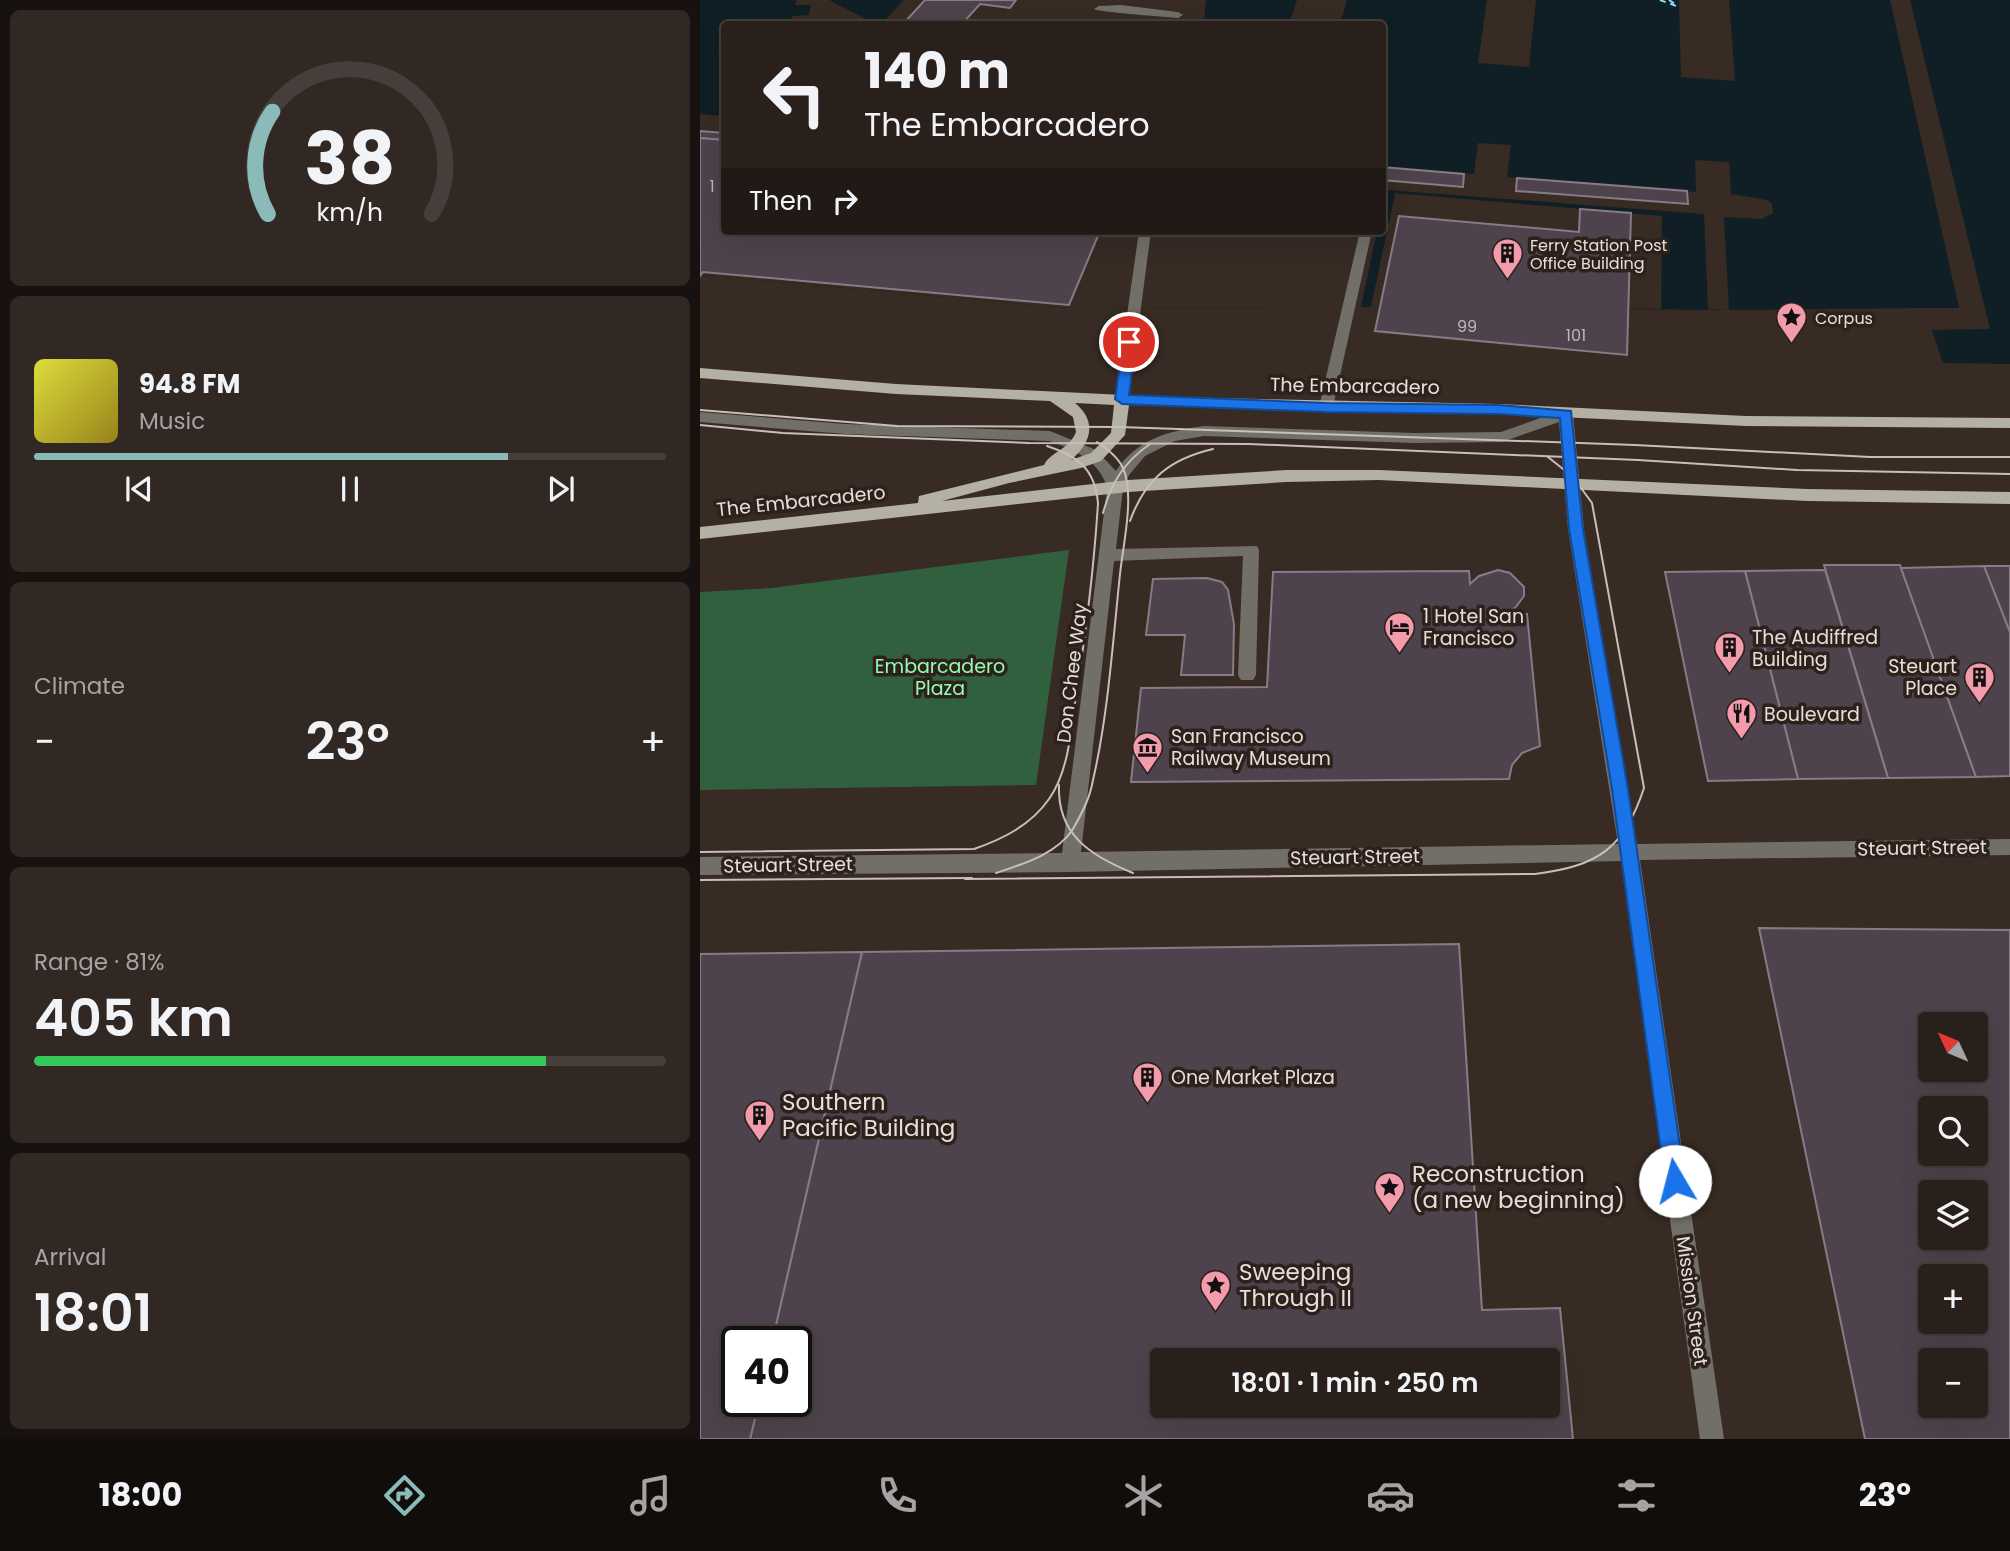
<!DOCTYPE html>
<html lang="en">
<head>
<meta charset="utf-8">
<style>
  :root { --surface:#29201b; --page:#312824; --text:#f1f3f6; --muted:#a5a3a3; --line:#453e3a; --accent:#8bbbb9 }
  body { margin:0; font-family:Poppins,sans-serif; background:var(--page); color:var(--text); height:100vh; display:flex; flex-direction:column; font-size:26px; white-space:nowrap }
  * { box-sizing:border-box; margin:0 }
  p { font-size:23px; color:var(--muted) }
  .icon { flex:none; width:38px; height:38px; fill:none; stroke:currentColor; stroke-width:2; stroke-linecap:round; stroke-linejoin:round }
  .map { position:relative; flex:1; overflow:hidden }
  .panel { display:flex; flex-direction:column; gap:10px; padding:10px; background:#17120f; width:700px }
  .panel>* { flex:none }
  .banner { position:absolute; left:21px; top:21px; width:665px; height:214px; border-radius:7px; box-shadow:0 7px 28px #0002,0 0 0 2px var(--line); background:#29201b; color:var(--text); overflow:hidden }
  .needle { width:46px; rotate:314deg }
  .fabs { position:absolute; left:1218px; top:1012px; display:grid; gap:14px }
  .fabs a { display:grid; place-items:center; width:70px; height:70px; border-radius:7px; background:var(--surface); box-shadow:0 7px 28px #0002,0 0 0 2px var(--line); font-size:35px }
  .speed { position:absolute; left:21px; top:1326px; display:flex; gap:14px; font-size:35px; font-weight:700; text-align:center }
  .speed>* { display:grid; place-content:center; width:91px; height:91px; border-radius:50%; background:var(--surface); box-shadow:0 7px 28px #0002,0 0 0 2px var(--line); line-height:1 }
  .speed .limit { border:4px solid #111; border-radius:10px; background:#fff; color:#111 }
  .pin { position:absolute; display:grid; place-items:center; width:60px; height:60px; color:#fff; margin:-30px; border:4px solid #fff; border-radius:50%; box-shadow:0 2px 7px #0007 }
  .me { position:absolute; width:77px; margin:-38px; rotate:352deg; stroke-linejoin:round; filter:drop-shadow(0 0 5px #0008) }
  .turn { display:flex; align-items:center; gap:24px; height:147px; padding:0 28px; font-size:32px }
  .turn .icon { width:91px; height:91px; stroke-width:2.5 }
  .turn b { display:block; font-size:49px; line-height:60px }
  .then { display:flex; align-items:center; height:66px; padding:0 28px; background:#0003; gap:14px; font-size:26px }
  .big { font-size:52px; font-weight:600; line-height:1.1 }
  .panel .card { flex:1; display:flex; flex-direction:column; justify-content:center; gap:10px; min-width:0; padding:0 24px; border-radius:10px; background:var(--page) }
  .panel .dial { align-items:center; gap:0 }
  .dial svg { height:182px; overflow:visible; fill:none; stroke:var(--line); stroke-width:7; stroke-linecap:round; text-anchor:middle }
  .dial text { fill:var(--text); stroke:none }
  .song { display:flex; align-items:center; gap:21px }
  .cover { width:84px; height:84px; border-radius:10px; background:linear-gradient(135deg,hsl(60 70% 55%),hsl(50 70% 35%)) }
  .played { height:7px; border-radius:4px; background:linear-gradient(90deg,var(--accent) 75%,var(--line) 75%) }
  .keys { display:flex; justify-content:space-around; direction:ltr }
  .heat { display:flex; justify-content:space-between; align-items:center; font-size:38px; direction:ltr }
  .charge { height:10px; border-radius:5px; background:linear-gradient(90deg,#34c759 81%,var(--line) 0) }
  .trip { position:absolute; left:450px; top:1348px; width:410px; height:70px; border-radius:7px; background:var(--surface); box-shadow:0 7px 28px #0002,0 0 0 2px var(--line); font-weight:600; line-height:70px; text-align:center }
  .tabs { display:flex; height:112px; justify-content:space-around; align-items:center; background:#100d0b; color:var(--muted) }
  .tabs .icon { width:49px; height:49px }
  .tabs .on { color:var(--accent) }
  .tabs b { font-size:32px; color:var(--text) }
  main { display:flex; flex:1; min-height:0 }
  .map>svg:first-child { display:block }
  .green { fill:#31603e }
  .water { fill:#101f25; fill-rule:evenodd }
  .pier { fill:#372b24 }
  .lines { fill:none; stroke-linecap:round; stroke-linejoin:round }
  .ferry { stroke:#8bdcfa; stroke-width:2; stroke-dasharray:6 5; stroke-linecap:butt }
  .building { fill:#4e434c; stroke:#887b86; stroke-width:2; fill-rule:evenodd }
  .minor { fill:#726f69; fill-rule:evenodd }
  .major { fill:#b5b0a4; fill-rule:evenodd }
  .tram { stroke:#c8bfba; stroke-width:2 }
  .route { fill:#1a73e8; stroke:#114b97; stroke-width:2 }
  .labels { text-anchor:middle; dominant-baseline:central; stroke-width:7; stroke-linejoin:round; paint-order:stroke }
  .number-label { font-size:16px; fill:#c1b7b6 }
  .far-poi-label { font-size:16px; fill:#e7deda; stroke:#2d211b; text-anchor:start }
  .street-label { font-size:19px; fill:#e7deda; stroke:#2d211b }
  .poi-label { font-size:19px; fill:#e7deda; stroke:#2d211b; text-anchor:start }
  .park-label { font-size:19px; fill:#91fdad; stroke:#2d211b }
  .near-poi-label { font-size:23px; fill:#e7deda; stroke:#2d211b; text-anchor:start }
</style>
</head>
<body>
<main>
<section class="panel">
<div class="card dial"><svg viewBox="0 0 100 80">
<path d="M14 69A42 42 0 1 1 86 69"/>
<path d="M14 69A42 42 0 0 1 16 24" stroke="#8bbbb9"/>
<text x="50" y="56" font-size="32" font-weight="700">38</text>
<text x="50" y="72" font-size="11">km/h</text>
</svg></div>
<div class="card">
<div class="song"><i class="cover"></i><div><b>94.8 FM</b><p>Music</p></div></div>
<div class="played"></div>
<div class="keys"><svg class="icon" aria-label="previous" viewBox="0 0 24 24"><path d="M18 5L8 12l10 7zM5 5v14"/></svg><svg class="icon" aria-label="pause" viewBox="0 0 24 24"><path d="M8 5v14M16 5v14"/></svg><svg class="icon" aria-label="next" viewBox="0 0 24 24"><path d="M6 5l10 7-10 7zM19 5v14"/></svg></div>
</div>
<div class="card"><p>Climate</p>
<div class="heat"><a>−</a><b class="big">23°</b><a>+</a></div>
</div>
<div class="card"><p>Range · 81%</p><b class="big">405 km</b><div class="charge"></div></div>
<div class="card"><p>Arrival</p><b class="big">18:01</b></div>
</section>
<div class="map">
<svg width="1310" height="1439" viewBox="0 0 1310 1439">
  <rect width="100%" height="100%" fill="#372b24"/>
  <!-- green -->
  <polygon class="green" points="369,550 336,785 0,790 0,592 71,588"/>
  <!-- water -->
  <path class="water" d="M0 0H1310V364L1243 363 1224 308 1029 310 671 307 369 308 0 275ZM24 24H682V231H24Z"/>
  <!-- pier -->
  <g class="pier">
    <polygon points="97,0 129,0 164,18 184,21 204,0 506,0 504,24 106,24 106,22 90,23 92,16 109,15 111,5 95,5"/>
    <polygon points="597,0 647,0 640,24 589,24"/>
    <polygon points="787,0 836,0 829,67 778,63"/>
    <polygon points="979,0 1029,0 1035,81 981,77"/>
    <polygon points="1190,0 1210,0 1290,329 1230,330 1224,308 1259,308"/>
    <polygon points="0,114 24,116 24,231 677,231 661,307 369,308 0,275"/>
    <polygon points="778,143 811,145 807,177 996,192 995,160 1029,162 1031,194 1067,200 1072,204 1073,213 1062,219 1024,217 1029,310 1008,309 1004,214 687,190 683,207 683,167 774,174"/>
    <polygon points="695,193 962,216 961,309 671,307"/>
  </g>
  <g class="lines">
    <!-- ferry -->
    <g class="ferry">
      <polyline points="960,0 979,7"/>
      <polyline points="969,0 975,4"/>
    </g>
  </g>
  <!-- building -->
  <g class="building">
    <polygon points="225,0 316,0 310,8 280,4 262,24 203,24"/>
    <polygon points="0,131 24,133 24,140 0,138"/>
    <polygon points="0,138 24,140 24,231 400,231 369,305 3,272 0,276"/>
    <polygon points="682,167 764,174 763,187 682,180"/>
    <polygon points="817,178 987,191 988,204 816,191"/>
    <polygon points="880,209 931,213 927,355 675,331 699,216 879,232"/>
    <polygon points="1124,565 1200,565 1276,777 1188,778"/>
    <polygon points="1284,566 1310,632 1310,776 1276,777 1201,568"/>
    <polygon points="1284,566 1310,566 1310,632"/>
    <polygon points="798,570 810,573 824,587 824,596 815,608 809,611 810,614 827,614 840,746 822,753 812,765 809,779 431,782 441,688 567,687 573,572 769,571 770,584 779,576"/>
    <polygon points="1125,570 1188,778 1098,779 1045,571"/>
    <polygon points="1045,571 1098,779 1008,781 965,572"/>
    <polygon points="507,578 522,582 528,590 534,624 533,675 481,675 485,635 446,635 453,579"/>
    <path d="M1059 928 1310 930V1439H1165ZM1230 1024H1276V1069H1230ZM1230 1108H1276V1153H1230ZM1230 1192H1276V1237H1230ZM1230 1276H1276V1321H1230ZM1230 1360H1276V1405H1230Z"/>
    <path d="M759 944 782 1310 860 1308 873 1439H50L59 1402H96V1342H72L162 952ZM462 1360H847V1405H462Z"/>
    <polygon points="162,952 72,1342 37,1342 37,1402 59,1402 50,1439 0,1439 0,954"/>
  </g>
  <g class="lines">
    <!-- minor -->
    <g class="minor">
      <path d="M421 5 478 12 483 15 478 18C466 17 398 12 394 9L399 6Z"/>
      <polygon points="439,231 451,231 429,399 422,404 415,399"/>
      <polygon points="660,231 672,231 633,407 626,412 619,407"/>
      <path d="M866 409 873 414 884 529 937 844 1310 839V855L940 860 1024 1439H1000L921 861 370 872 0 875V857L362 853 407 488C400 461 374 449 349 441L145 434 0 422V412L145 424 350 431 396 450 416 471C437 439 468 431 504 426L715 433 801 432ZM859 422 868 529 918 844 381 852 414 561 543 556 538 675 541 680H553L556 675 559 550 557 546 416 549 423 488 429 475 445 456 475 441 504 436 715 443 802 442Z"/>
    </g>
    <!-- major -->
    <path class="major" d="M0 368 196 384 465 397 799 404 1046 416 1310 418V428L1046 426 799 414 429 405 425 435 401 461 381 468 309 483 242 501 428 480 586 470H679L1107 489 1310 492V504L1107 501 679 480 586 482 428 492 0 539V527L218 503 219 496 344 465C350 452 369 450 376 432L373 417 350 401 196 394 0 378ZM375 403 414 405 411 433 391 453 371 460C392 442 397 421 375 403Z"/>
    <!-- tram -->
    <g class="tram">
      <polyline points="0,410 197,426 420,427 935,445 1170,457 1310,457"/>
      <polyline points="0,425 83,433 329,443 549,444 938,460 1097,470 1310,474"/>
      <path d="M403 513C411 483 424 462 450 444"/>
      <path d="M430 521C445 479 470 459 513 449"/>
      <path d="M359 785C357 835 391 856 433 873"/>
      <path d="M0 852 274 849C303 839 331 825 349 799 369 771 371 729 376 695 386 632 394 567 398 503 395 469 378 456 347 446"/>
      <path d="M296 873C323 864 357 854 373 829 382 813 390 798 393 780 408 716 413 640 420 574 423 545 435 495 423 468 418 457 407 449 397 442"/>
      <path d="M265 879 835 874C898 866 924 849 944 788L892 503 873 477 848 457"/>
      <polyline points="0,880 272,878"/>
    </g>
  </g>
  <!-- route -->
  <polygon class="route" points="429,338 436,342 429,395 626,403 799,405 871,411 883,529 928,789 985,1181 982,1188 975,1191 968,1188 965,1181 912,789 869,529 860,418 799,414 626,412 422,404 415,399 423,342"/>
  <!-- icons -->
  <defs>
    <symbol id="building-pin" viewBox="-11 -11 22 30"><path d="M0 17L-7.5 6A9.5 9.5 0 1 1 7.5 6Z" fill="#f39aab" stroke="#2d211b"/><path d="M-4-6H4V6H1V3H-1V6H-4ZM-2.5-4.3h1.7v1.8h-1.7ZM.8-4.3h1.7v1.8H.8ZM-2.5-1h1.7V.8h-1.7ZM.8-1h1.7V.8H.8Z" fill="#111"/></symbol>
    <symbol id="sight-pin" viewBox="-11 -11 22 30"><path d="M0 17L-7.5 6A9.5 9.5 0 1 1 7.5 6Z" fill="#f39aab" stroke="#2d211b"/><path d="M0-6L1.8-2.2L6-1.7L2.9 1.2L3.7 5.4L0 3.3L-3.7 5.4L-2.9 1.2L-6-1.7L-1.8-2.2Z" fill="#111"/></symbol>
    <symbol id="hotel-pin" viewBox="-11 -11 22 30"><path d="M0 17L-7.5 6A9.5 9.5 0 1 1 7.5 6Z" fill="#f39aab" stroke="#2d211b"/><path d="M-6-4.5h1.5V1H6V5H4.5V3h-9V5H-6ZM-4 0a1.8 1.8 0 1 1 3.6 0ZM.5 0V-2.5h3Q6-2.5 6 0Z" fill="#111"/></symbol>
    <symbol id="restaurant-pin" viewBox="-11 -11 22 30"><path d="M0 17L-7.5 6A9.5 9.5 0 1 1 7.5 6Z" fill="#f39aab" stroke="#2d211b"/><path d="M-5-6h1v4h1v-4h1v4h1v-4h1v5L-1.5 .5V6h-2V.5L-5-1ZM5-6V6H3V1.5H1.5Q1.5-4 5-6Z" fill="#111"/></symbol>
    <symbol id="museum-pin" viewBox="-11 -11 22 30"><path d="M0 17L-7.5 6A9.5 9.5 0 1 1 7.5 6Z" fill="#f39aab" stroke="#2d211b"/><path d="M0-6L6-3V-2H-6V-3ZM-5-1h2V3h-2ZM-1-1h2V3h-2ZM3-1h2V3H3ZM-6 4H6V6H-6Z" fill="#111"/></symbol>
  </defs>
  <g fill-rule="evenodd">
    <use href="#building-pin" x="790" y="236" width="35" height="47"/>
    <use href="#sight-pin" x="1074" y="300" width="35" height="47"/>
    <use href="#hotel-pin" x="682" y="610" width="35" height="47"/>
    <use href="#building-pin" x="1012" y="630" width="35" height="47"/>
    <use href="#building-pin" x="1262" y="660" width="35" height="47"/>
    <use href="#restaurant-pin" x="1024" y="696" width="35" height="47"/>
    <use href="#museum-pin" x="430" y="730" width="35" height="47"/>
    <use href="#building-pin" x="430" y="1060" width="35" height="47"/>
    <use href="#building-pin" x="42" y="1098" width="35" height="47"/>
    <use href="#sight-pin" x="672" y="1170" width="35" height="47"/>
    <use href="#sight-pin" x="498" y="1268" width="35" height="47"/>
  </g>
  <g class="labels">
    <!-- number labels -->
    <g class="number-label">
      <text x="12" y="186">1</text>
      <text x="767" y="326">99</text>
      <text x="876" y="335">101</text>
    </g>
    <!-- far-poi labels -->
    <g class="far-poi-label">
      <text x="830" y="245">Ferry Station Post<tspan x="830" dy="18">Office Building</tspan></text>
      <text x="1115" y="318">Corpus</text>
    </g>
    <!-- street labels -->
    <g class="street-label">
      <text transform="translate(655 386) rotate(1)">The Embarcadero</text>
      <text transform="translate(101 501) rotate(-6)">The Embarcadero</text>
      <text transform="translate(372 673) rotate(-83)">Don Chee Way</text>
      <text transform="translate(1222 848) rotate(-1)">Steuart Street</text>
      <text transform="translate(655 857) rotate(-1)">Steuart Street</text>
      <text transform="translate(88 865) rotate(-1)">Steuart Street</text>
      <text transform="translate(992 1301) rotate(82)">Mission Street</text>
    </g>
    <!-- poi labels -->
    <g class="poi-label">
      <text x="723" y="616">1 Hotel San<tspan x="723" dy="22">Francisco</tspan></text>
      <text x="1052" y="637">The Audiffred<tspan x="1052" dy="22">Building</tspan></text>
      <text x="1257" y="666" text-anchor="end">Steuart<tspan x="1257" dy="22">Place</tspan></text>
      <text x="1064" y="714">Boulevard</text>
      <text x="471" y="736">San Francisco<tspan x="471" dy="22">Railway Museum</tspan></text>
      <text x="471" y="1077">One Market Plaza</text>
    </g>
    <!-- park labels -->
    <g class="park-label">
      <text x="240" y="666">Embarcadero<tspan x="240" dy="22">Plaza</tspan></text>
    </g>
    <!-- near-poi labels -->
    <g class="near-poi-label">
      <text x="82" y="1102">Southern<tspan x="82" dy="26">Pacific Building</tspan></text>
      <text x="712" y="1174">Reconstruction<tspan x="712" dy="26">(a new beginning)</tspan></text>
      <text x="539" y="1272">Sweeping<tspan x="539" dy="26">Through II</tspan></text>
    </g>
  </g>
</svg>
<div class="fabs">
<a><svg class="needle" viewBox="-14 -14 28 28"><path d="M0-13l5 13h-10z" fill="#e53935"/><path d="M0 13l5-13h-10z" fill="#a5a3a3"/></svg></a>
<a><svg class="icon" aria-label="search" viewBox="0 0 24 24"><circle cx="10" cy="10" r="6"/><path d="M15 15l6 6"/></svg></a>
<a><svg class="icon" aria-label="layers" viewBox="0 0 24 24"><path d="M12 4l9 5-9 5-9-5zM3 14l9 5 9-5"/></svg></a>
<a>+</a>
<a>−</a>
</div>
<div class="speed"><div class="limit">40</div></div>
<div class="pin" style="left:429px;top:342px;background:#d93025"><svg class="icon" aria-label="arrive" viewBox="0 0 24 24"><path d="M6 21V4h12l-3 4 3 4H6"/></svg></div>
<svg class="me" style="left:975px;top:1181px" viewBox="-20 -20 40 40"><circle r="19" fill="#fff"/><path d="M0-13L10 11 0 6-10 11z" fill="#1a73e8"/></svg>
<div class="trip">18:01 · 1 min · 250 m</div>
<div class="banner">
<div class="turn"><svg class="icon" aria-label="left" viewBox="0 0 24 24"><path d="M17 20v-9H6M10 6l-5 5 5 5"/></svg><div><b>140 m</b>The Embarcadero</div></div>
<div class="then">Then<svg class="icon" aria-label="right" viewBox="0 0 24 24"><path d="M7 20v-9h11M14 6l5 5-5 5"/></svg></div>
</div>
</div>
</main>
<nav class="tabs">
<b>18:00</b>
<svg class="icon on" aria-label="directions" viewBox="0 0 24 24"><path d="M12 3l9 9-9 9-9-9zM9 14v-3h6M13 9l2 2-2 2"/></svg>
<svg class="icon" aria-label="music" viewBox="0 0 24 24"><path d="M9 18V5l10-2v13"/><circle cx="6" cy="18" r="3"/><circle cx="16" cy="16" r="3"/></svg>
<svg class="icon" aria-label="phone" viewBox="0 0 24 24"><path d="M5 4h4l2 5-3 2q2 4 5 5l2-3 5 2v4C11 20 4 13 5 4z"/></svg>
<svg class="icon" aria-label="climate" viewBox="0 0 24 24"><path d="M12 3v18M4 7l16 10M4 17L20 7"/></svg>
<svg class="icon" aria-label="car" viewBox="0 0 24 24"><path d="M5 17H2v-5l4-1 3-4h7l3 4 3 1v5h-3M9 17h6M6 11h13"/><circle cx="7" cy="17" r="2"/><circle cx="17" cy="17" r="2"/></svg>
<svg class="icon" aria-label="filters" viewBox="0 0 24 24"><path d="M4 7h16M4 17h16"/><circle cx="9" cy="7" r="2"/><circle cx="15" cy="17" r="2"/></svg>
<b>23°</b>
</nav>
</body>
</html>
